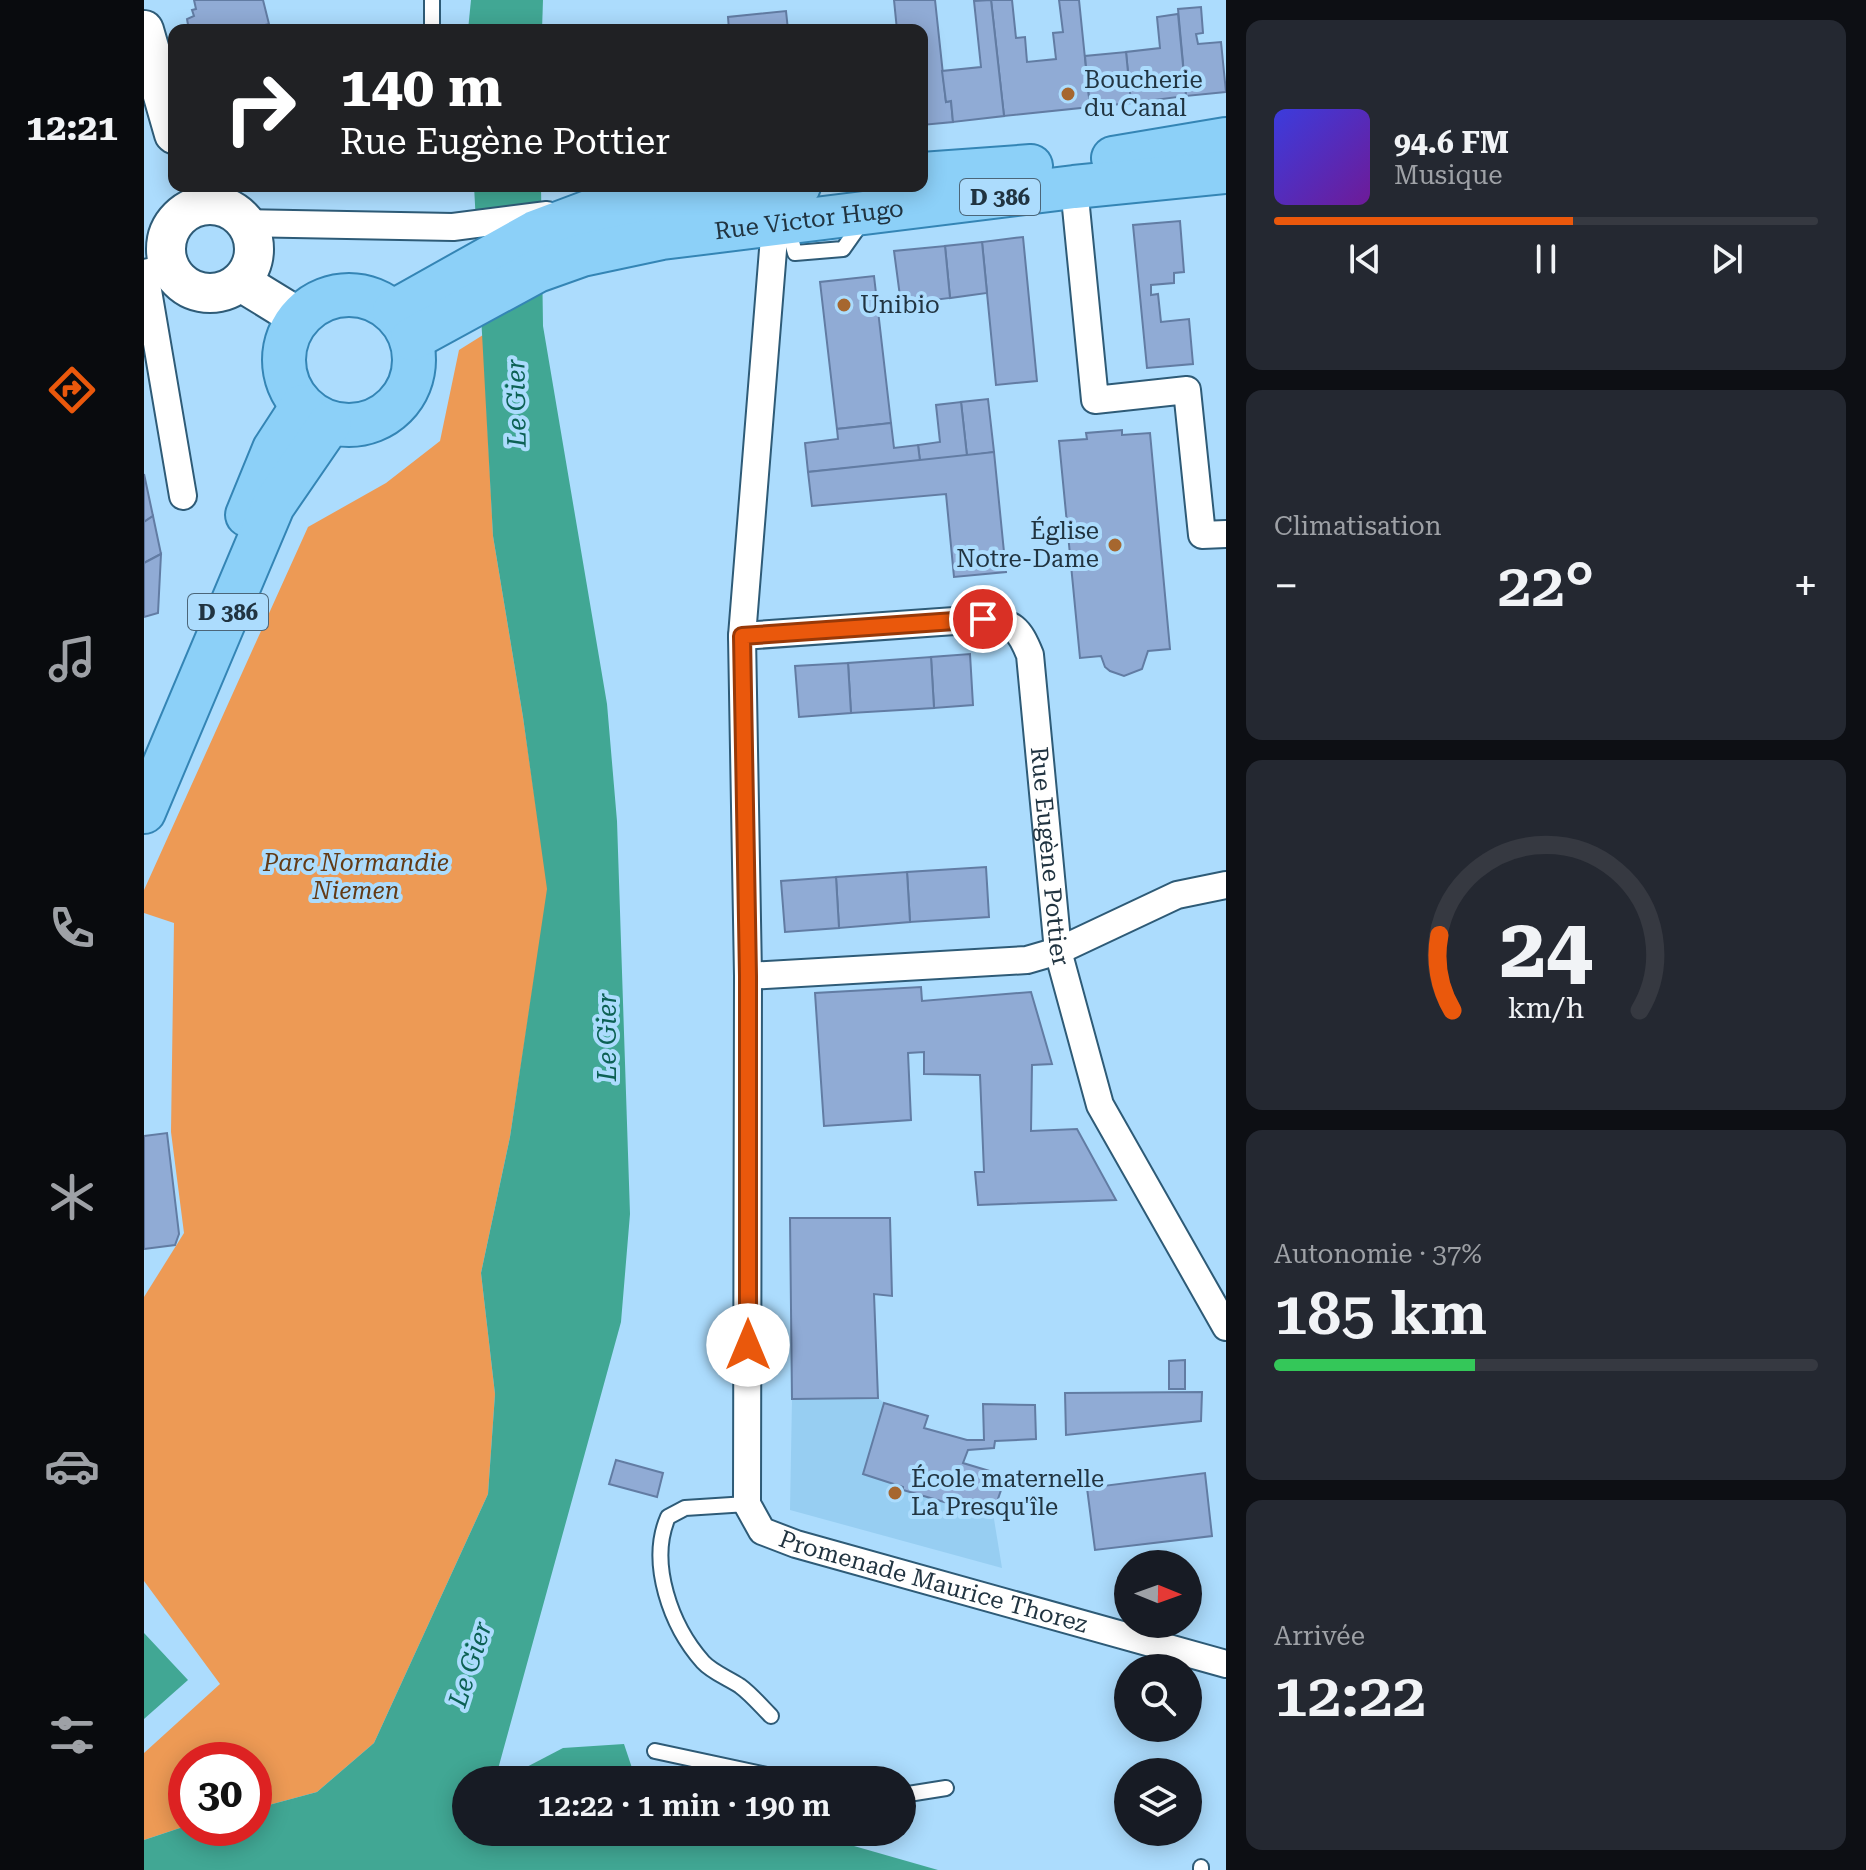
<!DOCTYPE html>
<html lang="fr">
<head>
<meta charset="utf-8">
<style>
  :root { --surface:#171b24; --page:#242831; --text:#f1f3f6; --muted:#9ea1a6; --line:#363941; --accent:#ea580c }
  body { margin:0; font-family:"Roboto Serif",serif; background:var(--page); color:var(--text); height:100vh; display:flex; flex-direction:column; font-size:30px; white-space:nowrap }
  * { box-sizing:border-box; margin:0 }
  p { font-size:26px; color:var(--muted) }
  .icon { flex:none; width:44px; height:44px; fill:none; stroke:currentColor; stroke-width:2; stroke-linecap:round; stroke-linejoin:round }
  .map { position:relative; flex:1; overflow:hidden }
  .details { display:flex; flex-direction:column; gap:20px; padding:20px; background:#0d0f14; width:640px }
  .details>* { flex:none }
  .banner { position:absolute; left:24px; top:24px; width:760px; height:168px; border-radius:16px; box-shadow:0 4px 20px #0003; background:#202124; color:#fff; overflow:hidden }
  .needle { width:52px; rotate:91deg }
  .tools { position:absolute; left:970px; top:1550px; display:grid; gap:16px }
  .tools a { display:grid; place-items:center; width:88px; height:88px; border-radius:50%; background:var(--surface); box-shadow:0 4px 20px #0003; font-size:40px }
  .speed { position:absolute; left:24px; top:1742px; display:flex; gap:16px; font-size:40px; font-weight:700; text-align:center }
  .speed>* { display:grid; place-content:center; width:104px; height:104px; border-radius:50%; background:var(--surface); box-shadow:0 4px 20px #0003; line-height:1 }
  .speed .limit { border:12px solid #d22; background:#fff; color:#111 }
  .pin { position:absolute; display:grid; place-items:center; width:68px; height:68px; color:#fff; margin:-34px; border:4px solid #fff; border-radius:50%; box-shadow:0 2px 8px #0007 }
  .me { position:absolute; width:88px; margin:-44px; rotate:0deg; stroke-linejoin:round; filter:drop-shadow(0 0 6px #0008) }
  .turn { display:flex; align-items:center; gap:28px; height:168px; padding:0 40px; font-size:36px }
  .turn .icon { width:104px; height:104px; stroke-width:2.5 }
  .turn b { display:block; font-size:56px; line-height:68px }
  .big { font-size:60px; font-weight:600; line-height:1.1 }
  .details .card { flex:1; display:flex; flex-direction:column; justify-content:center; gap:12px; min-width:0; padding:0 28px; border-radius:16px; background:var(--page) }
  .details .dial { align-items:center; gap:0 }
  .dial svg { height:208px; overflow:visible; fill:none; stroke:var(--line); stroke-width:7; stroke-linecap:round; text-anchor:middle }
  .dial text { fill:var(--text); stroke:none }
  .song { display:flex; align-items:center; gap:24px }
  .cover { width:96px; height:96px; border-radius:12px; background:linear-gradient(135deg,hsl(240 70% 55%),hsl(280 70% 35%)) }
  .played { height:8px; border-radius:4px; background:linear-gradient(90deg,var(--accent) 55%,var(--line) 55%) }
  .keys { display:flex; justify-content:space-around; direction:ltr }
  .heat { display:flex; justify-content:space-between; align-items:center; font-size:44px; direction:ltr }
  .charge { height:12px; border-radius:6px; background:linear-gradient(90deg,#34c759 37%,var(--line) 0) }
  .trip { position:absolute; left:308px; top:1766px; width:464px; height:80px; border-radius:40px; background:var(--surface); box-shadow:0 4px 20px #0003; font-weight:600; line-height:80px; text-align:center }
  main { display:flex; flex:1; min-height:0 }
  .tab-bar { display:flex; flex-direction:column; width:144px; justify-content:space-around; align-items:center; background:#090b0e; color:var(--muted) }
  .tab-bar .icon { width:56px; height:56px }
  .tab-bar .on { color:var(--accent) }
  .tab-bar b { font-size:36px; color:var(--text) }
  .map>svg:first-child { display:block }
  .built { fill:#97cef2 }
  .green { fill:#ed9a55 }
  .water { fill:#41a794 }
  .building { fill:#90abd5; stroke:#627ca3; stroke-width:2 }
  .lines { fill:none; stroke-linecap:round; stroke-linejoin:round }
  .lane-casing { stroke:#2e5b77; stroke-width:18 }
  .street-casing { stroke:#2e5b77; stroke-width:30 }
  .secondary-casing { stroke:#2e5b77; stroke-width:42 }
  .primary-casing { stroke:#3485b5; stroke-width:46 }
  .lane { stroke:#fff; stroke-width:14 }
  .street { stroke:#fff; stroke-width:26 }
  .secondary { stroke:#fff; stroke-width:38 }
  .primary { stroke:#8cd0f8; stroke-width:42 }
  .route-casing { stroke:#983908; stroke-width:20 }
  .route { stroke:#ea580c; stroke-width:14 }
  .poi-dot { fill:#a6672f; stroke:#acdcfd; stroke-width:3 }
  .labels { text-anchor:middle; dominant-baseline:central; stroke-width:8; stroke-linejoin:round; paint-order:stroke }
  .shield { fill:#acdcfd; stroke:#4b6679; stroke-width:2 }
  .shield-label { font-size:22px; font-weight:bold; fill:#213441 }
  .poi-label { font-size:24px; fill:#213441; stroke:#acdcfd; text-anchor:start }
  .street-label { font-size:24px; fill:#213441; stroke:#acdcfd }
  .park-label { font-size:24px; font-style:italic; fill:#633a15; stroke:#acdcfd }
  .water-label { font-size:26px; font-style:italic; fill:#0c6154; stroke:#acdcfd }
</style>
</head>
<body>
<main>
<nav class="tab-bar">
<b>12:21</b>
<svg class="icon on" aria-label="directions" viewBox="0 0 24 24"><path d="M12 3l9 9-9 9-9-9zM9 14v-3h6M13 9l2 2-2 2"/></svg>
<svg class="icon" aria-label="music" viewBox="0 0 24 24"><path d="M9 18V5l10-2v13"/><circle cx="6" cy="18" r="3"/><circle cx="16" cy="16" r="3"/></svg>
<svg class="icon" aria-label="phone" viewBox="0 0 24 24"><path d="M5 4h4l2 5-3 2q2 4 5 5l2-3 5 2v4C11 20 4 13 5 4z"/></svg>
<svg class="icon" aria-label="climate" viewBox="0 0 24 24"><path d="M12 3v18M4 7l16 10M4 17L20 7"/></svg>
<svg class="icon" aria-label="car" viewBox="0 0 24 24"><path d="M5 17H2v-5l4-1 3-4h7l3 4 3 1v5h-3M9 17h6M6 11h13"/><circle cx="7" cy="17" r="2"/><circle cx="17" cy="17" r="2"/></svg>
<svg class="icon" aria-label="filters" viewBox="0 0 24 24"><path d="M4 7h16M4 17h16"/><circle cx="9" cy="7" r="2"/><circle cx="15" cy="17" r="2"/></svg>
</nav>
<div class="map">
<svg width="1082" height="1870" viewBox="0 0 1082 1870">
  <rect width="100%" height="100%" fill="#acdcfd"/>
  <!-- built -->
  <polygon class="built" points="734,1398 740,1403 784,1416 781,1428 823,1440 840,1439 839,1404 891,1405 892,1439 851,1441 850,1448 824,1450 820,1463 862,1476 849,1513 858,1568 646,1510 648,1399"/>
  <!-- green -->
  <polygon class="green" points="339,335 349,536 379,717 404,889 366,1137 337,1273 351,1394 344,1494 230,1743 173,1792 110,1809 110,1760 42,1760 42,1826 0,1840 0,1753 76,1684 0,1581 0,1297 40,1233 27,1132 30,923 0,913 0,890 164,527 242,483 296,441 315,350"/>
  <!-- water -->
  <g class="water">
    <polygon points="327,0 399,0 398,30 324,30"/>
    <polygon points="330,186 397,186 399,326 463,704 473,821 486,1214 477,1322 351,1780 322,1780 322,1832 661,1832 794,1870 0,1870 0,1840 42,1826 110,1828 110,1809 173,1792 230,1743 344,1494 351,1394 337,1273 366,1137 403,889 379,717 349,536"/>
    <polygon points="0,1633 44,1680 0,1719"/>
    <polygon points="480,1744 492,1780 358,1780 419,1748"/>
  </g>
  <!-- building -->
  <g class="building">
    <polygon points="50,0 119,0 125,24 121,25 122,30 45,30 43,19 50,16 48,10 52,9"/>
    <polygon points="750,0 791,0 802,102 807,101 809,122 778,125 778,30 753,30"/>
    <polygon points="847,0 868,0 872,38 881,37 883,62 912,59 909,33 919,32 915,0 935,0 946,107 860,116"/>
    <polygon points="847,0 860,116 809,122 807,101 802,102 798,71 837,67 830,1"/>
    <polygon points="1057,7 1059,33 1052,34 1054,44 1077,42 1082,92 1042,96 1034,9"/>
    <polygon points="642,11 644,30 585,30 584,17"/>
    <polygon points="1034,14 1042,96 987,103 982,52 1016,48 1013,17"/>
    <polygon points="982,52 987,103 946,107 941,56"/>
    <polygon points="1036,221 1040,272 1030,273 1030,283 1007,285 1007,295 1014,294 1017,322 1045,319 1049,364 1003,368 989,225"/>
    <polygon points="879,237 893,381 852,385 838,242"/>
    <polygon points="838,242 843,293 806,298 801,246"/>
    <polygon points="801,246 806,298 757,304 750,251"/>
    <polygon points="730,276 747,423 693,429 676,282"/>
    <polygon points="844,399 850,452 823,456 817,402"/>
    <polygon points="817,402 823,456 776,461 774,445 796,442 792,405"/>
    <polygon points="747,423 750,448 774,445 776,461 664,472 661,443 694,439 693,429"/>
    <polygon points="978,430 978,435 1006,433 1026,649 1004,651 998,669 980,676 966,671 961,667 957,656 936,658 915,441 943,439 942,433"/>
    <polygon points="850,452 862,572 810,577 802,494 668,506 664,472"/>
    <polygon points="0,474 9,516 0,522"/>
    <polygon points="9,516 17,554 0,563 0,522"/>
    <polygon points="17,554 14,613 0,617 0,563"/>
    <polygon points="826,654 829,705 790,708 787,657"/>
    <polygon points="787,657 790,708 707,713 704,663"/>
    <polygon points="704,663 707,713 655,717 651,666"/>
    <polygon points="842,867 845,917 766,922 763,872"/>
    <polygon points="763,872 766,922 695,928 692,877"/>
    <polygon points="692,877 695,928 641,932 637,881"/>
    <polygon points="777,987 778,1001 887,992 908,1064 888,1065 887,1131 933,1129 972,1200 834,1205 831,1172 840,1172 836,1075 780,1074 780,1052 764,1053 767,1120 680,1126 671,993"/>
    <polygon points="23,1133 35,1234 31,1245 0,1249 0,1136"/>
    <polygon points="646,1218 746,1218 748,1296 730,1294 734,1398 648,1399"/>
    <polygon points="1041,1360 1041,1389 1025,1389 1025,1361"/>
    <polygon points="1058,1392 1057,1421 922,1435 921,1393"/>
    <polygon points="740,1403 784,1416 780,1428 823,1440 840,1440 839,1404 891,1405 892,1439 851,1441 850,1448 824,1450 819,1463 862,1476 849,1513 808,1501 807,1504 759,1490 759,1487 719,1474"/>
    <polygon points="472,1460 519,1473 513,1497 465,1484"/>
    <polygon points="1061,1473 1068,1536 951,1550 943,1488"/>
  </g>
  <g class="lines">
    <defs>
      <g id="lane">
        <polyline points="288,0 288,30"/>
        <polyline points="644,228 651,253 699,249 718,222"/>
        <path d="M603 1504 541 1508 524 1517C504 1563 527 1626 559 1662 568 1672 584 1678 596 1686 607 1694 617 1706 627 1716"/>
        <polyline points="511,1751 646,1780"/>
        <polyline points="758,1795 802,1788"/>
        <polyline points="1057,1870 1057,1867"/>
      </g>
      <g id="street">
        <polyline points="930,187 951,400 1043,390 1058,535 1082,534"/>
        <polyline points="103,223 309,227 403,215"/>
        <path id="s1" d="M631 225 598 636 604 976 603 1504 618 1531 652 1544 1082 1664"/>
        <polyline points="0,273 25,268"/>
        <polyline points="1,273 39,496"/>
        <path id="s2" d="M598 636 839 619C869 622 875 628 886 655L914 951 956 1105 1082 1327"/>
        <polyline points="604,976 883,960 914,951 1033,895 1082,885"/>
      </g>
      <g id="secondary">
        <polyline points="0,30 30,134"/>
        <circle cx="66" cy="249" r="44"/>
        <polyline points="97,282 154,317"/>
      </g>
      <g id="primary">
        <polyline points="969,158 1082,139"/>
        <polyline points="778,174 887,166"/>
        <circle cx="205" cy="360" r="65"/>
        <polyline points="250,311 391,232 447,211 655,186"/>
        <path id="s3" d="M268 339 393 271 438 255 518 238 930 187 1082 172"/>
        <polyline points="103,515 130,449 158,406"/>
        <polyline points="0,812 129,506 186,423"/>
      </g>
    </defs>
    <!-- lane casing -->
    <use href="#lane" class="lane-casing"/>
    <!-- street casing -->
    <use href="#street" class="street-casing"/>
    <!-- secondary casing -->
    <use href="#secondary" class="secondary-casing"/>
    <!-- primary casing -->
    <use href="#primary" class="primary-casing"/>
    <!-- lane -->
    <use href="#lane" class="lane"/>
    <!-- street -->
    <use href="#street" class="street"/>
    <!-- secondary -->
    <use href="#secondary" class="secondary"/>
    <!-- primary -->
    <use href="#primary" class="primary"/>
  </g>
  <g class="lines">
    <defs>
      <polyline id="route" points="604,1345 604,976 598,636 839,619"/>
    </defs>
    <!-- route casing -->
    <use href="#route" class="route-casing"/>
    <!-- route -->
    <use href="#route" class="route"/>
  </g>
  <!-- markers -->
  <g class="poi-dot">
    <circle cx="924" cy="94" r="8"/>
    <circle cx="700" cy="305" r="8"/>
    <circle cx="971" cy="545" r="8"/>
    <circle cx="751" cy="1493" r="8"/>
  </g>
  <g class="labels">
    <!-- shield labels -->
    <g class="shield">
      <rect x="816" y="179" width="80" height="36" rx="6"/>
      <rect x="44" y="594" width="80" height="36" rx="6"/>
    </g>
    <g class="shield-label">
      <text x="856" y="197">D 386</text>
      <text x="84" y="612">D 386</text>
    </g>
    <!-- poi labels -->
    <g class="poi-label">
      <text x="940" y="80">Boucherie<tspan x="940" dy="28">du Canal</tspan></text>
      <text x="716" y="305">Unibio</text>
      <text x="955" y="531" text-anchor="end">Église<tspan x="955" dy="28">Notre-Dame</tspan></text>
      <text x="767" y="1479">École maternelle<tspan x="767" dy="28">La Presqu'île</tspan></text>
    </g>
    <!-- street labels -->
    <g class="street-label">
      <text stroke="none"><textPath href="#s3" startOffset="420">Rue Victor Hugo</textPath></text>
      <text stroke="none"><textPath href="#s2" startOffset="508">Rue Eugène Pottier</textPath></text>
      <text stroke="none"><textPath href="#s1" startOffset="1490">Promenade Maurice Thorez</textPath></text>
    </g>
    <!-- park labels -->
    <g class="park-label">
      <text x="212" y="863">Parc Normandie<tspan x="212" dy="28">Niemen</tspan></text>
    </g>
    <!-- water labels -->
    <g class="water-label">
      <text transform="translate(372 403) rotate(-91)">Le Gier</text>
      <text transform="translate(463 1037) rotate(-90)">Le Gier</text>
      <text transform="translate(326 1664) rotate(-72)">Le Gier</text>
    </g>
  </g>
</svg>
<div class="tools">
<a><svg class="needle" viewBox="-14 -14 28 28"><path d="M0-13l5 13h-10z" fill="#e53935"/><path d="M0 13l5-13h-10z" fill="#9ea1a6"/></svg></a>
<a><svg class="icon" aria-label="search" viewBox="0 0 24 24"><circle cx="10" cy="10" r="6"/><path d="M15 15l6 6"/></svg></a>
<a><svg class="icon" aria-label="layers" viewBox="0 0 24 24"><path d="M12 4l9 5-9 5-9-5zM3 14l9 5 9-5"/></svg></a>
</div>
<div class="speed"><div class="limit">30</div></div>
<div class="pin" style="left:839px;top:619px;background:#d93025"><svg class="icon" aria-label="arrive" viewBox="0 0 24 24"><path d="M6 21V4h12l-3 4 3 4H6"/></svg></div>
<svg class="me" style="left:604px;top:1345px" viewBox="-20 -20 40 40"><circle r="19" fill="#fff"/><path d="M0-13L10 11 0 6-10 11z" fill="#ea580c"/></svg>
<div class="trip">12:22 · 1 min · 190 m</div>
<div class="banner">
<div class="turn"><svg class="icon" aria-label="right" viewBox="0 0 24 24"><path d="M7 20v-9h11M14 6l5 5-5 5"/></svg><div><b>140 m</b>Rue Eugène Pottier</div></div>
</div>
</div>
<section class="details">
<div class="card">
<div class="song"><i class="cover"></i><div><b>94.6 FM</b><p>Musique</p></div></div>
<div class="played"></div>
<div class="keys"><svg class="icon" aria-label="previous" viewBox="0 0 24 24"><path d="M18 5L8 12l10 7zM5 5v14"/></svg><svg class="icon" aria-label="pause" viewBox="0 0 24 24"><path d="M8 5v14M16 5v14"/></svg><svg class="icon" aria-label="next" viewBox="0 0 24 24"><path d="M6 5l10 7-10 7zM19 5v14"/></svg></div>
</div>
<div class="card"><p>Climatisation</p>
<div class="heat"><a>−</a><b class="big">22°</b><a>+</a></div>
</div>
<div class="card dial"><svg viewBox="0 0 100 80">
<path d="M14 69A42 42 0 1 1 86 69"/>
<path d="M14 69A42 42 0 0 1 9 40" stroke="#ea580c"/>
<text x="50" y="56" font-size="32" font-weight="700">24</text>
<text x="50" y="72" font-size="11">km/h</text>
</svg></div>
<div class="card"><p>Autonomie · 37%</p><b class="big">185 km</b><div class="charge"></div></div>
<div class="card"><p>Arrivée</p><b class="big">12:22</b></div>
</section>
</main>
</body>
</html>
